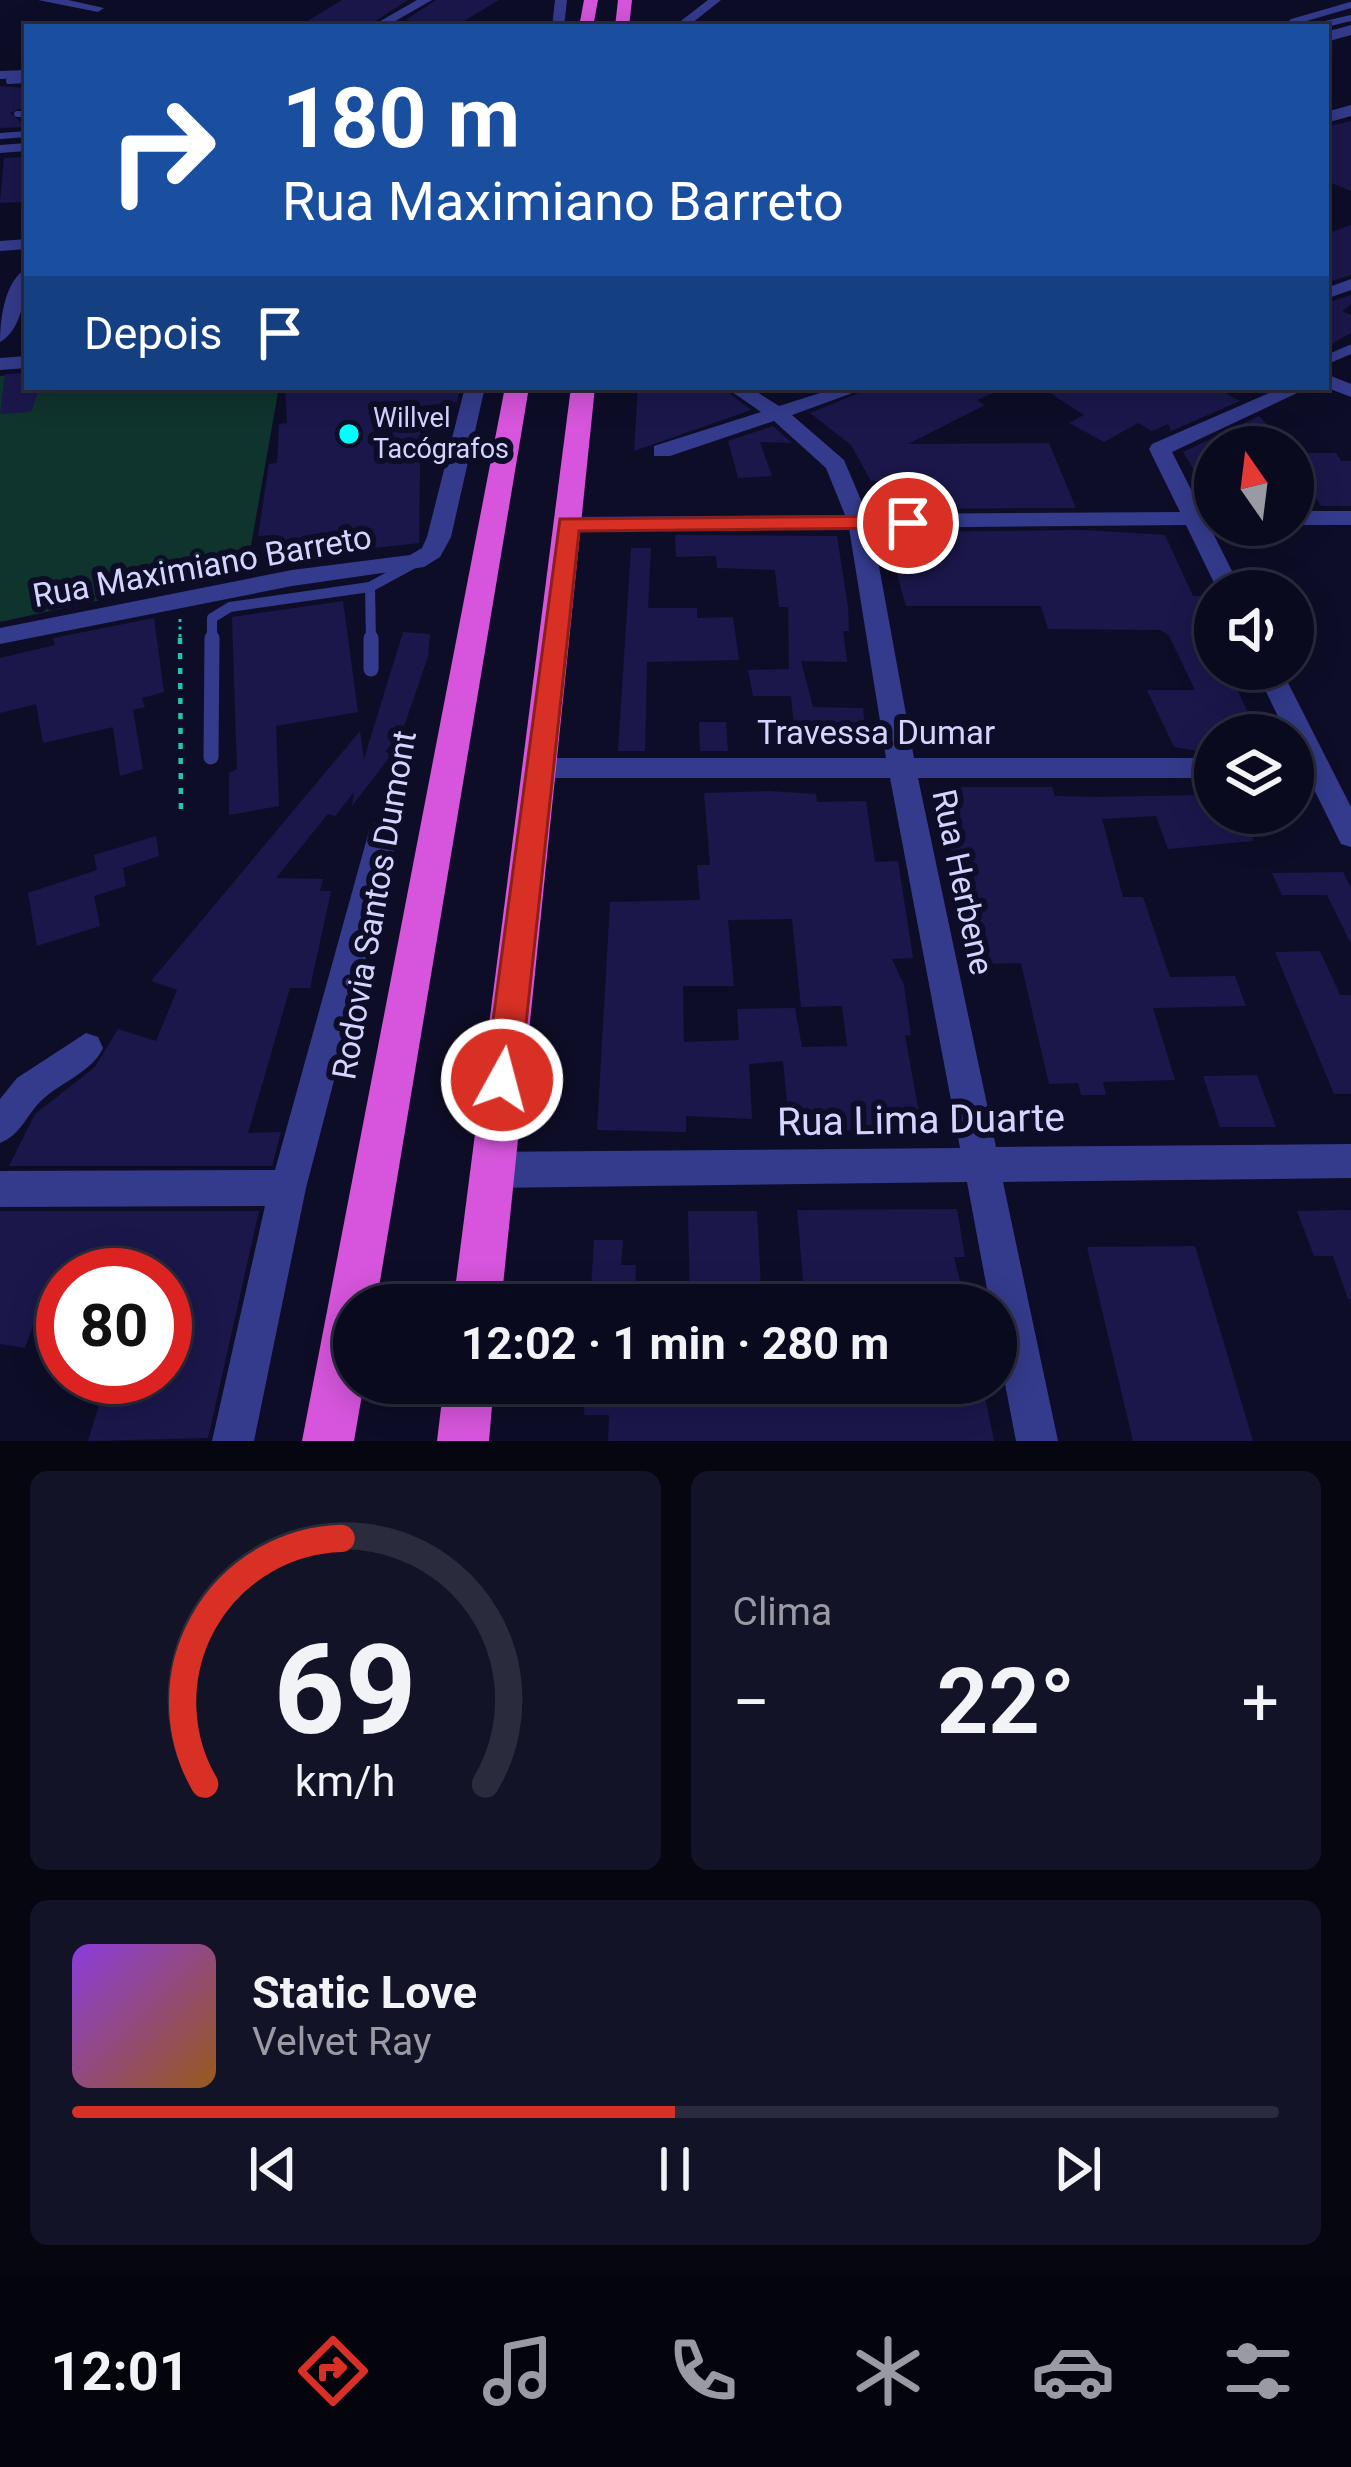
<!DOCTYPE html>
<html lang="pt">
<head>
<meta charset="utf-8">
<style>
  :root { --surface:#0a0a1e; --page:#131327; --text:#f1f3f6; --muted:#999aa4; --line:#2a2b3c; --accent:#d93025 }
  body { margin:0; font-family:Roboto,sans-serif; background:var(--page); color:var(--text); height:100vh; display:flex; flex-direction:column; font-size:45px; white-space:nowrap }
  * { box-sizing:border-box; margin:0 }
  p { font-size:39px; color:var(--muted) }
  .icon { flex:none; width:66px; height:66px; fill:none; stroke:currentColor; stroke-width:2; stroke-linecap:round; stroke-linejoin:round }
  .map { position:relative; height:1441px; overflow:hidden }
  .drawer { display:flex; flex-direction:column; gap:30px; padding:30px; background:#060610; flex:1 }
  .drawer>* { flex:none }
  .hud { position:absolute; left:24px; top:24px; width:1305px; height:366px; border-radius:0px; box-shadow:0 6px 30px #0003,0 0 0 3px var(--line); background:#1a4fa0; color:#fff; overflow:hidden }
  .needle { width:78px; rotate:346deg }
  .buttons { position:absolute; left:1194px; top:426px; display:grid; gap:24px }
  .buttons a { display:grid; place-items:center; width:120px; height:120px; border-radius:50%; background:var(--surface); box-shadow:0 6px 30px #0003,0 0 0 3px var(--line); font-size:60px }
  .speed { position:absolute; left:36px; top:1248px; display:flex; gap:24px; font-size:60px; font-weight:700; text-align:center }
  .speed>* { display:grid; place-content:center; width:156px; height:156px; border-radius:50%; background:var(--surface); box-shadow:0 6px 30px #0003,0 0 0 3px var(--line); line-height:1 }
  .speed .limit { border:18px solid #d22; background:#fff; color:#111 }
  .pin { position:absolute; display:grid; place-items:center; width:102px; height:102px; color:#fff; margin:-51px; border:6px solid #fff; border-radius:50%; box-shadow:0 3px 12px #0007 }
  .me { position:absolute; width:132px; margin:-66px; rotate:7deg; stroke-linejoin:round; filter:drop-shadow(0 0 9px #0008) }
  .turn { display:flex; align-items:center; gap:42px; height:252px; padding:0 60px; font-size:54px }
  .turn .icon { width:156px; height:156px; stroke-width:2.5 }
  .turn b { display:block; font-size:84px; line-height:102px }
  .then { display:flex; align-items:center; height:114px; padding:0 60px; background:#0003; gap:24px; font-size:45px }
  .big { font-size:90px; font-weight:700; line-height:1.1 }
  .drawer .card { flex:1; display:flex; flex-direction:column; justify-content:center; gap:18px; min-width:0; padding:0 42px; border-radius:18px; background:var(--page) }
  .drawer .dial { align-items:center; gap:0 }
  .dial svg { height:312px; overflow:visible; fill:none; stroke:var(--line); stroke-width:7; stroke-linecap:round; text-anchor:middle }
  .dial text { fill:var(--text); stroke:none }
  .song { display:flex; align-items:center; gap:36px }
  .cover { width:144px; height:144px; border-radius:18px; background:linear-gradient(135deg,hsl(270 70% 55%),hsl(30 70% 35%)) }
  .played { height:12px; border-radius:6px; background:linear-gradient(90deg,var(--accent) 50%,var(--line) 50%) }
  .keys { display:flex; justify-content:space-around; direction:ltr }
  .heat { display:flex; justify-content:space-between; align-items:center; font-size:66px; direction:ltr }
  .drawer .tiles { flex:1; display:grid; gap:30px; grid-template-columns:1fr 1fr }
  .card:last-child { grid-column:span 2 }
  .trip { position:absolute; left:333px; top:1284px; width:684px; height:120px; border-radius:60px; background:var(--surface); box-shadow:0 6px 30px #0003,0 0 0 3px var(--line); font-weight:700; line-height:120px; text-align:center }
  .dock { display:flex; height:192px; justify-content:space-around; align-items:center; background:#04040c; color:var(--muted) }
  .dock .icon { width:84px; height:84px }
  .dock .active { color:var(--accent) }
  .dock b { font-size:54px; color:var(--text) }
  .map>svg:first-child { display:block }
  .green { fill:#0f332d }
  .building { fill:#1b174b; fill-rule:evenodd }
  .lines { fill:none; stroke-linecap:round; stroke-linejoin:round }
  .path-far1 { stroke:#23c4a7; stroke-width:3; stroke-dasharray:3 4.5; stroke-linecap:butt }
  .path { stroke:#23c4a7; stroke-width:4.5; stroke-dasharray:6 9; stroke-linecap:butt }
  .service-far3 { stroke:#343b8c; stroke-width:6 }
  .service-far2 { stroke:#343b8c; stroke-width:9 }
  .service-far1 { stroke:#343b8c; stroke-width:10 }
  .service { stroke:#343b8c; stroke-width:15 }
  .minor { fill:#343b8c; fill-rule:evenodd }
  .tertiary { fill:#343b8c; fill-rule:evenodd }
  .trunk { fill:#d655dc; fill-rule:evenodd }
  .route { fill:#d93025; stroke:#8d1f18; stroke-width:3 }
  .poi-dot { fill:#00fff9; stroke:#0e0d28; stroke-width:4.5 }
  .labels { text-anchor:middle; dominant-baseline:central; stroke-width:12; stroke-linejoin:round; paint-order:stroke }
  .far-poi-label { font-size:27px; fill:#d4d5ff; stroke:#0e0d28; text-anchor:start }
  .street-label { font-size:33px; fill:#d4d5ff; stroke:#0e0d28 }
  .near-street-label { font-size:39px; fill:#d4d5ff; stroke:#0e0d28 }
</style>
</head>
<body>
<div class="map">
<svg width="1351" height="1441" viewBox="0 0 1351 1441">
  <rect width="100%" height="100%" fill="#0e0d28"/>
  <!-- green -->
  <polygon class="green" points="27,374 27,387 279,387 247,568 0,622 0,376"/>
  <!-- building -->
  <g class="building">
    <polygon points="342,0 408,0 366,27 298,27"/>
    <polygon points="436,0 499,0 454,27 406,20"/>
    <polygon points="0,86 27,88 27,106 10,113 27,127 0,128"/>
    <polygon points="1351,121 1351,191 1326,181 1326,127"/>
    <polygon points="27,157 22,202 0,203 4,158"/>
    <polygon points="1351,225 1351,275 1326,283 1326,234"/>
    <polygon points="1351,295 1351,304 1342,311 1351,315 1351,333 1326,347 1326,303"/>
    <polygon points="27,373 27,387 40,387 31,412 0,414 5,374"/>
    <polygon points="285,387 460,387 457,402 421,406 419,543 346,551 346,544 271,568 275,535 258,536 269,464 277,463 279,424 287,423"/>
    <polygon points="638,387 721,387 751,410 634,451"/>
    <polygon points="873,387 1006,387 977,400 985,405 908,444 1049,443 1076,508 886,509 876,481 871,481 851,445 810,413"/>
    <polygon points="1041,387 1214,387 1240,401 1171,431 1168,424 1152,431 1138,423 1104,442 1069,423 1084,415"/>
    <polygon points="1259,416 1289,447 1215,447 1215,506 1183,452"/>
    <polygon points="773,426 792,443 760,442 772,476 738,478 728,441"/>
    <polygon points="1293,453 1336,453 1341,461 1351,461 1351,506 1321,506 1311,490 1293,490"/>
    <polygon points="1085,530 1165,535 1193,596 1202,596 1215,618 1215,669 1228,669 1258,735 1215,735 1215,754 1174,747 1147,690 1195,690 1169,636 1161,630 1048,629 1041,606 906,606 886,536 917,567 898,532"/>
    <polygon points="675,535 837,536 848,607 849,631 843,631 847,662 801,661 813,707 863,708 866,741 795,738 791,696 753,696 748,670 789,669 788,607 779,607 775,570 717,568 716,556 676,557"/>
    <polygon points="631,548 651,548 648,608 697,608 697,618 733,617 739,660 647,662 645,751 618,751"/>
    <polygon points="343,601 358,712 276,726 279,806 229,815 229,773 237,769 232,617"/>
    <polygon points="154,618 164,692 142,698 145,707 133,710 143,769 120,776 113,727 43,743 36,704 0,713 0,658 55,645 53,638"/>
    <polygon points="403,632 430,634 428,657 402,732 385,752 392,754 352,806 354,792 335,816 328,814 276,878 323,879 320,891 331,891 310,988 290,988 248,1133 281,1132 272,1166 9,1166 35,1114 95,1067 118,1029 156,1041 177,990 151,981 360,731 364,759"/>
    <polygon points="699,722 726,722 728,751 700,751"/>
    <polygon points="1201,782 1215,782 1215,813 1239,813 1254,841 1168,849 1156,816 1102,819 1123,897 1143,897 1170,977 1235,976 1246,1006 1153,1008 1175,1080 1103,1082 1106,1095 1081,1095 1078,1083 1049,1084 1021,963 980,964 975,938 969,938 961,899 968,899 959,856 952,856 937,787 1052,787 1055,796 1096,797 1205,795"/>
    <path d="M769 791 816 794 817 802 866 801 875 862 898 861 913 958 892 959 904 985 911 1036 905 1035 922 1130 790 1131 783 1061 749 1064 752 1119 686 1116V1132L597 1130 610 902 700 900 697 865H710L704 793ZM792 919 801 1007 842 1006 847 1046 802 1047 795 1008 737 1009 739 1040 684 1042 683 986H734L728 920Z"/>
    <polygon points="156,836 159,856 123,868 126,886 94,896 100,926 37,946 28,893 97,870 94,855"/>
    <polygon points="1343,872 1351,888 1351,944 1327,895 1282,895 1272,873"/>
    <polygon points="1320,951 1340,995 1351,995 1351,1094 1334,1094 1275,952"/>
    <polygon points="1257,1075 1276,1127 1220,1127 1203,1076"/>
    <polygon points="957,1209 965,1257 954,1257 966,1305 877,1305 876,1290 804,1290 797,1210"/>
    <polygon points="1351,1210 1351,1299 1348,1299 1333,1256 1314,1256 1297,1211"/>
    <polygon points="0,1211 259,1211 208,1438 88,1441 102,1395 145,1398 147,1377 165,1377 165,1275 63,1275 63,1299 42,1300 25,1348 0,1344"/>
    <polygon points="688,1211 757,1211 762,1305 690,1305"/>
    <polygon points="594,1240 623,1240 621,1265 636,1265 635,1305 590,1305"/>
    <polygon points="1195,1246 1253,1441 1133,1441 1087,1247"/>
    <polygon points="586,1383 617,1383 617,1391 764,1383 765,1394 887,1393 886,1383 982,1383 994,1441 608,1441 609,1415 584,1415"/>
  </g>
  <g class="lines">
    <!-- path-far1 -->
    <polyline class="path-far1" points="180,619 180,641"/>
    <!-- path -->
    <polyline class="path" points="180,638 181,817"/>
    <!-- service-far3 -->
    <g class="service-far3">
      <polyline points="1294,27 1292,22 1351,5"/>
      <polyline points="1313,27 1351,18"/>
      <polyline points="9,81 27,80"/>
      <polyline points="17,114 27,114"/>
      <polyline points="0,136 27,134"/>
    </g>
    <!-- service-far2 -->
    <polyline class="service-far2" points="1326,360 1351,349"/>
    <!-- service-far1 -->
    <g class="service-far1">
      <polyline points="370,587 371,641"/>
      <polyline points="212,641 212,618 230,607 370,587 416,562"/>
    </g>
    <!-- service -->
    <g class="service">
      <polyline points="371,638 371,669"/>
      <polyline points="211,757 212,638"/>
    </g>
    <!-- minor -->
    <g class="minor">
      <polygon points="38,0 68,0 104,8 98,12"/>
      <polygon points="417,0 432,0 385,27 370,27"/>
      <polygon points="555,0 567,0 564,27 552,27"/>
      <polygon points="708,0 721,0 687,27 673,27"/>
      <polygon points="27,70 27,78 0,79 0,71"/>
      <polygon points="27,143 27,151 0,153 0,145"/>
      <polygon points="27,239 27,249 0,251 0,241"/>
      <path d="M27 268C27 291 22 330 0 342 0 318 5 280 27 268Z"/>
      <polygon points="1351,279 1351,290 1326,299 1326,288"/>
      <polygon points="27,356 27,368 0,370 0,358"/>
      <polygon points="1326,374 1351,384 1351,397 1325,387"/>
      <polygon points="465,387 485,387 451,537 440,557 424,567 292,586 0,644 0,628 292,570 410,555 422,548 427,537"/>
      <polygon points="725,387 749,387 779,406 839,387 869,387 792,415 844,460 867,514 1180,512 1149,449 1152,444 1283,387 1310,387 1172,452 1202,511 1215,511 1215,525 1209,525 1242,591 1218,591 1186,525 872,528 914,758 1215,758 1215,778 918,778 996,1147 1351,1144 1351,1178 1003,1182 1058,1441 1016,1441 996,1337 996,1305 990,1305 967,1182 492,1188 479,1182 474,1170 479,1158 492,1152 960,1148 890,778 538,778 528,775 524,768 528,761 538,758 886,758 849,528 568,531 557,524 568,517 845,515 826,468 774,421 670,456 654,456 654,446 761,412"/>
      <rect x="1293" y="511" width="58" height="14"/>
      <polygon points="1255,669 1281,669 1351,807 1351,847 1341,844 1293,747 1293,735 1287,735"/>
      <polygon points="384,820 394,823 399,831 306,1188 254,1441 212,1441 265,1206 0,1207 0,1171 275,1170 369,831 374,823"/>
      <path d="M86 1033 98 1037 103 1048C92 1072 61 1082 42 1100 26 1115 21 1135 0 1143V1099L17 1078Z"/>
    </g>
    <!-- tertiary -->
    <g class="tertiary">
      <polygon points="1351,25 1351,35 1326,42 1326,32"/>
      <polygon points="1351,105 1351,116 1326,123 1326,112"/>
    </g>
    <!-- trunk -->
    <g class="trunk">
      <polygon points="584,0 598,0 593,27 579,27"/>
      <polygon points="618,0 632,0 629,27 615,27"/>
      <polygon points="505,387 529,387 376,1305 354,1305 354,1383 364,1383 354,1441 302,1441"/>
      <polygon points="571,387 595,387 501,1305 453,1305"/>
      <polygon points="444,1383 494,1383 489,1441 437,1441"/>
    </g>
  </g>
  <!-- route -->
  <polygon class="route" points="908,516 919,523 916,528 579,531 520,1080 515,1092 502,1096 490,1092 485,1080 560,519"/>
  <!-- markers -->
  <circle class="poi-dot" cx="349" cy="434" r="12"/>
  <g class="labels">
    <!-- far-poi labels -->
    <g class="far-poi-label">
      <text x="373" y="418">Willvel<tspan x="373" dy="31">Tacógrafos</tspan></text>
    </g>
    <!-- street labels -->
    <g class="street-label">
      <text transform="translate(202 566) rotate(-10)">Rua Maximiano Barreto</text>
      <text x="876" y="732">Travessa Dumar</text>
      <text transform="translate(963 882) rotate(78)">Rua Herbene</text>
      <text transform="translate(374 905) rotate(-80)">Rodovia Santos Dumont</text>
    </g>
    <!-- near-street labels -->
    <g class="near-street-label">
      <text transform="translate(921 1120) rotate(-1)">Rua Lima Duarte</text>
    </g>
  </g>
</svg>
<div class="buttons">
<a><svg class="needle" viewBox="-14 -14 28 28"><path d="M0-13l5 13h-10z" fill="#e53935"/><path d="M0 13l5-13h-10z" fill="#999aa4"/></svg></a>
<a><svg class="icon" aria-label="sound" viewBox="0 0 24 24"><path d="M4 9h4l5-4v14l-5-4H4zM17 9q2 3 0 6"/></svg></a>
<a><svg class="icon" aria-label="layers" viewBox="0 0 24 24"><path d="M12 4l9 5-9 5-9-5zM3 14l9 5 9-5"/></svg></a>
</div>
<div class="speed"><div class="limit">80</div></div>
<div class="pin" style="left:908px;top:523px;background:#d93025"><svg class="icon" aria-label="arrive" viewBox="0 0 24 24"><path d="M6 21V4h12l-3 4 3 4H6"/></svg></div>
<svg class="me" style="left:502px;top:1080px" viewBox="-20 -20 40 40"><circle r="17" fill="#d93025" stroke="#fff" stroke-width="3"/><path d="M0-11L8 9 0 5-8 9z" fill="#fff"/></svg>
<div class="trip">12:02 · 1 min · 280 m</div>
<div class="hud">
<div class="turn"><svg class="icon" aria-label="right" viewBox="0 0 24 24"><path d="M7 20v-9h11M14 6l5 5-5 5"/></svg><div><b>180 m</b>Rua Maximiano Barreto</div></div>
<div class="then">Depois<svg class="icon" aria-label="arrive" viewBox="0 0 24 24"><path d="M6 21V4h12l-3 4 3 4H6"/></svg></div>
</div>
</div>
<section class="drawer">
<div class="tiles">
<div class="card dial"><svg viewBox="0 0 100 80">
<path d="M14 69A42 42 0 1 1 86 69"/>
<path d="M14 69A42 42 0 0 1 49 6" stroke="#d93025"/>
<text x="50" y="56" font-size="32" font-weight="700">69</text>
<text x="50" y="72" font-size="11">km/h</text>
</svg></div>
<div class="card"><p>Clima</p>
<div class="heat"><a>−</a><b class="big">22°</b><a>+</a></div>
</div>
<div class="card">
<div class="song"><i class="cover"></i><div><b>Static Love</b><p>Velvet Ray</p></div></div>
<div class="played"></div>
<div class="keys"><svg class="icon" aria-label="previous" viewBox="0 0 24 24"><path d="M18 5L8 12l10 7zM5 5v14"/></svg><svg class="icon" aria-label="pause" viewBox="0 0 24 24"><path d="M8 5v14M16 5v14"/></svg><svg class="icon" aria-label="next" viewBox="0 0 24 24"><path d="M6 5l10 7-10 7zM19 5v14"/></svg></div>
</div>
</div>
</section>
<nav class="dock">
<b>12:01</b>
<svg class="icon active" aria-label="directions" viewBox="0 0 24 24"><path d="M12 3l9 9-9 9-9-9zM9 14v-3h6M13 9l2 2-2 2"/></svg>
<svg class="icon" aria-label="music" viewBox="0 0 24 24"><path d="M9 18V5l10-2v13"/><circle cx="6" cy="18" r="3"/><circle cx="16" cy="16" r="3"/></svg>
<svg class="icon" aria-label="phone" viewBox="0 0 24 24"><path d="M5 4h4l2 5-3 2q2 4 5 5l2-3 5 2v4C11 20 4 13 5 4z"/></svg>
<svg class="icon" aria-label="climate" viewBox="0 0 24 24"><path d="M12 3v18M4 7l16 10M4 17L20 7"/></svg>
<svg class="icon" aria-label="car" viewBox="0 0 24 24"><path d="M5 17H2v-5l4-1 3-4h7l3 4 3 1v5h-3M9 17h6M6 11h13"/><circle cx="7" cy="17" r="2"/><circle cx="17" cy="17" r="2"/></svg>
<svg class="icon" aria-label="filters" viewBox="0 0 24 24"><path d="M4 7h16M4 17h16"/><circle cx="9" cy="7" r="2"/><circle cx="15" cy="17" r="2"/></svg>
</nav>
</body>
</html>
